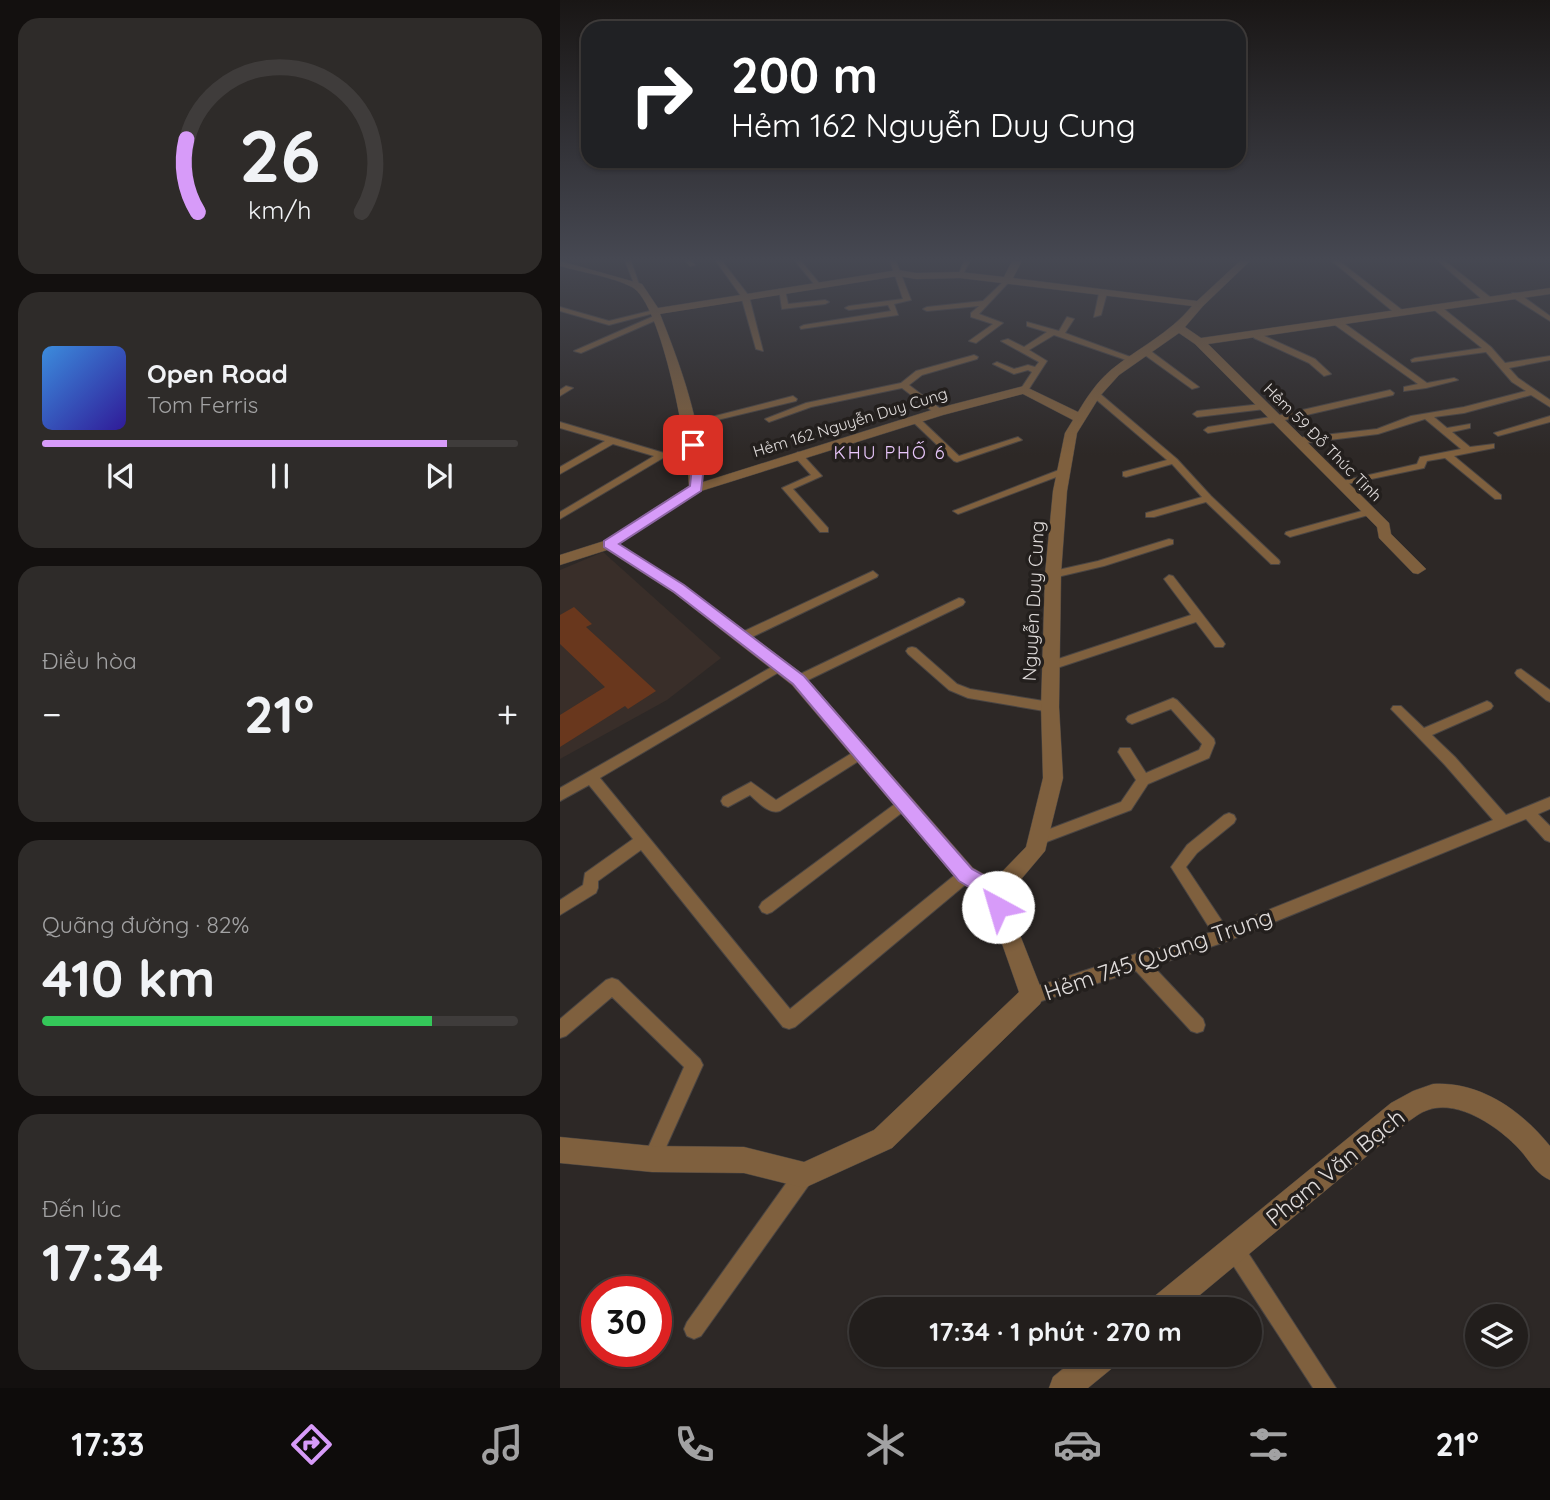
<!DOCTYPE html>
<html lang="vi">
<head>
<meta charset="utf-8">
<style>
  :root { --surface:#221e1c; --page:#2e2b29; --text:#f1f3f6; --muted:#a2a2a3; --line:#3f3c3b; --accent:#d79bf9 }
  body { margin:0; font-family:Quicksand,sans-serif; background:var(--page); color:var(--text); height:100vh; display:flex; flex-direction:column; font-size:26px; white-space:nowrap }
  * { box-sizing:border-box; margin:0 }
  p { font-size:23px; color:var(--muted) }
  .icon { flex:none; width:38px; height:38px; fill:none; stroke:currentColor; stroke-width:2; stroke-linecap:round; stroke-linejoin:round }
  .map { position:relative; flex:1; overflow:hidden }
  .sheet { display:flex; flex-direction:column; gap:18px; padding:18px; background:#13100f; width:560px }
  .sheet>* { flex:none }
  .banner { position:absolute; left:21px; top:21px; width:665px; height:147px; border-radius:21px; box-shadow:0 2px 5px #0004,0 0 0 2px var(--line); background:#202124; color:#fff; overflow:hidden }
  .fabs { position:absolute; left:905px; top:1304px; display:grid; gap:14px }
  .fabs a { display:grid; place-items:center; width:63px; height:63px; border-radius:50%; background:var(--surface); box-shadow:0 2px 5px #0004,0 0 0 2px var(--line); font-size:35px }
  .speed { position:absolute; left:21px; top:1276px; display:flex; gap:14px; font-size:35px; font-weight:700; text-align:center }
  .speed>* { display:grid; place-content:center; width:91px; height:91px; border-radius:50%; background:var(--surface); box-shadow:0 2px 5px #0004,0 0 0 2px var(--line); line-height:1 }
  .speed .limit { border:10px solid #d22; background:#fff; color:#111 }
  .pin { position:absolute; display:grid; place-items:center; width:60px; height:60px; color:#fff; margin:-30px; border-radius:14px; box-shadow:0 4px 10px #0006 }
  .me { position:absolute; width:77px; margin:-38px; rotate:321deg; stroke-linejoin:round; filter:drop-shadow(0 0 5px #0008) }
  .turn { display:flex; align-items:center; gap:24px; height:147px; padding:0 35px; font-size:32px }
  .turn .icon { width:91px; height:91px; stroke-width:2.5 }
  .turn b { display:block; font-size:49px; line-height:60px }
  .big { font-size:52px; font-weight:700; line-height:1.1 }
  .sheet .widget { flex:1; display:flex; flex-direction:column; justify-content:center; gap:10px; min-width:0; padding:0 24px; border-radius:21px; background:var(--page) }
  .sheet .dial { align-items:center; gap:0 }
  .dial svg { height:182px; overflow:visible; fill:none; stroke:var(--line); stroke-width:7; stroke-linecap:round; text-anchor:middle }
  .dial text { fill:var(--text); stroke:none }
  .song { display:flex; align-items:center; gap:21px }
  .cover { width:84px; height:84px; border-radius:10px; background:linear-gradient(135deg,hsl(210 70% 55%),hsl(250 70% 35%)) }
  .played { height:7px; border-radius:4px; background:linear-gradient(90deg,var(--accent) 85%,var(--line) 85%) }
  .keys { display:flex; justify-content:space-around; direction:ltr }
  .heat { display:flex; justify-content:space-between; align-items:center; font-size:38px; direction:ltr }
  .charge { height:10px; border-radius:5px; background:linear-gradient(90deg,#34c759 82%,var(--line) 0) }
  .trip { position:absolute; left:289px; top:1297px; width:413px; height:70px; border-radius:35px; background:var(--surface); box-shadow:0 2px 5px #0004,0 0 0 2px var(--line); font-weight:700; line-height:70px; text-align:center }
  .tab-bar { display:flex; height:112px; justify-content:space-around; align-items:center; background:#0e0c0b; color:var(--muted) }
  .tab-bar .icon { width:49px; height:49px }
  .tab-bar .selected { color:var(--accent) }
  .tab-bar b { font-size:32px; color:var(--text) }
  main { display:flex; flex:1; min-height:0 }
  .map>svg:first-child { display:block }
  .built { fill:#392e29 }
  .building { fill:#69371d }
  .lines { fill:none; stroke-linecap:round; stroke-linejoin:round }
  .service-casing { stroke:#4a4543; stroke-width:2 }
  .minor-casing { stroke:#4a4543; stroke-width:1 }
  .tertiary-casing { stroke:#4a4543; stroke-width:1 }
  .service { fill:#7f603e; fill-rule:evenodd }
  .minor { fill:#7f603e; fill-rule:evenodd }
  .tertiary { fill:#7f603e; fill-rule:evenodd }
  .route { fill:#d79bf9; stroke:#8c65a2; stroke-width:2 }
  .labels { text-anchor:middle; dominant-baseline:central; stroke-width:7; stroke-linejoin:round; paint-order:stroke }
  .far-street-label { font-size:16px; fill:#e0dcdb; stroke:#231f1d }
  .far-neighbourhood-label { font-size:18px; letter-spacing:2px; fill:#eac8fd; stroke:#231f1d }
  .street-label { font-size:19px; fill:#e0dcdb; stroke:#231f1d }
  .near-street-label { font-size:23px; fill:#e0dcdb; stroke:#231f1d }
</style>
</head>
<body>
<main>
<section class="sheet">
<div class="widget dial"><svg viewBox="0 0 100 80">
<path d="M14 69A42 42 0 1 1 86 69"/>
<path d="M14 69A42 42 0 0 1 9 37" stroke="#d79bf9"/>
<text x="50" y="56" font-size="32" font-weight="700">26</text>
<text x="50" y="72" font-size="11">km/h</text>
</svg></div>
<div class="widget">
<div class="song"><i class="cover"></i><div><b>Open Road</b><p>Tom Ferris</p></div></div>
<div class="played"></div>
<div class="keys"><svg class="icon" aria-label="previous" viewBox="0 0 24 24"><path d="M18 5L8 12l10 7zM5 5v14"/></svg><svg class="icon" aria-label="pause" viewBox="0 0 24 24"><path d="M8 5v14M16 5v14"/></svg><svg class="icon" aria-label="next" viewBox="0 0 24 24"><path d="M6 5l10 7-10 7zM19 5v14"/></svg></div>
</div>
<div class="widget"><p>Điều hòa</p>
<div class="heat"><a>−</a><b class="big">21°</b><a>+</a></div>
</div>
<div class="widget"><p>Quãng đường · 82%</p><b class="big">410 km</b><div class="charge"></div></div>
<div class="widget"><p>Đến lúc</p><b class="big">17:34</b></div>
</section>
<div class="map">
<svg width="990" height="1388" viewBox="0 0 990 1388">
  <rect width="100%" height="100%" fill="#2d2826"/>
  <!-- built -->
  <polygon class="built" points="43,552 161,658 107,700 0,759 0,570"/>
  <!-- building -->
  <polygon class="building" points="14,607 32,624 26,627 96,691 68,709 65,706 0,747 0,715 45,687 0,644 0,615"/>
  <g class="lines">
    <defs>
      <g id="service">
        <polygon points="65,261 71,261 80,287 75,286"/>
        <polygon points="126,261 132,261 135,265 130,266"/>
        <polygon points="156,261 162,261 189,296 203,351 196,349 181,296"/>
        <polygon points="235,261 241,261 259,283 259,285 255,285"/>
        <polygon points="330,261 336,261 351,300 334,304 338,315 241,329 240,327 244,325 331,311 328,305 289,310 285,308 289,306 343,299"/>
        <polygon points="404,261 410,261 402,276 398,276"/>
        <polygon points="772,261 779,261 842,310 842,314 836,314"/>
        <polygon points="878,261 885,261 930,297 930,301 924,301"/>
        <polygon points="444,281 449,282 419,314 443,323 416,343 409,341 433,324 411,317 411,313 419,306 367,311 363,309 367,307 423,301"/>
        <polygon points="219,289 225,290 228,304 265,300 269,302 265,304 222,309"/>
        <polygon points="543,291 547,293 541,315 534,317 539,293"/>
        <polygon points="952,293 958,293 990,316 990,321 952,297"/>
        <polygon points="873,305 879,305 931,347 945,363 990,356 990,360 949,368 958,378 990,400 990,407 971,395 904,413 874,417 887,428 910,424 910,428 892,432 910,447 934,444 934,448 894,456 941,495 941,499 935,499 885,458 867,461 864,468 778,486 778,482 857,464 860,457 901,449 865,419 818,434 737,444 733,441 737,438 817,429 851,416 904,407 966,391 952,382 926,352 852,362 851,360 855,358 922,348 873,309"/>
        <polygon points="0,307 49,321 94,310 98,312 49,325 0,311"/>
        <polygon points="94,316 101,318 21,353 14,351"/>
        <polygon points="507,317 514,319 505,333 576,359 569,361 494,335 469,350 487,361 467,392 464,392 460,390 472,372 468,370 454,374 433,364 437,362 454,369 468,365 475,367 479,362 441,341 448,339 464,347 487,332 467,326 467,322 499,331"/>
        <polygon points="775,321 781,321 867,383 894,378 898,380 866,388 844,391 844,387 858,384 775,325"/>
        <polygon points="694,334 700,334 755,359 771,374 764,376 749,363 694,338"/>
        <polygon points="582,349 588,349 639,387 632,389 582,353"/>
        <polygon points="414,355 418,357 417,359 362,375 349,385 382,410 382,414 376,414 342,388 251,407 209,422 205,419 246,403 341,383 356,371"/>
        <polygon points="6,386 13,388 0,396 0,390"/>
        <polygon points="830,390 834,393 833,395 716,422 648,433 644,430 648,427 716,416"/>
        <polygon points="532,392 538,392 617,459 651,496 719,560 720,562 719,564 711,564 646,502 594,517 586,517 586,513 642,497 612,464 566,477 563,476 563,472 607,460 532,396"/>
        <polygon points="233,396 237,399 236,401 128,427 124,424"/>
        <polygon points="702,404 705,405 705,409 637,417 633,414 637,411"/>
        <polygon points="990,416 990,422 938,436 934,433"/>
        <polygon points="353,418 359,418 399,456 458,437 462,440 397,462 394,461 353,422"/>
        <polygon points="0,422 141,464 143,466 138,469 103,458 0,519 0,512 94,456 53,444 0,474 0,467 45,441 0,428"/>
        <polygon points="238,452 241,453 262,476 233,489 268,528 268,532 260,532 222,488 251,475 233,455"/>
        <polygon points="504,468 507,469 507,473 401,513 398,514 393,511"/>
        <polygon points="809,509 812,510 812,514 730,537 725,534 726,532"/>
        <polygon points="609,539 613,540 613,544 544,566 493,578 488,574 489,572 538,561"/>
        <polygon points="313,571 318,575 317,577 186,640 182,641 176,637 178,634"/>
        <polygon points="609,575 613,576 663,641 665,644 663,647 655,647 636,622 494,669 486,669 484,666 486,663 631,615 604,579"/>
        <polygon points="399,598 403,599 405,602 403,605 242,683 238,684 232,680 234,677"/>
        <polygon points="352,647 356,648 397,684 410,689 490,702 494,704 496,707 494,710 490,712 408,698 389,690 348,654 346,651 348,648"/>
        <polygon points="222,661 228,665 226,668 40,778 230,1009 401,870 406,868 411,870 413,875 411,880 235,1027 229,1029 223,1027 81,850 38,881 38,888 36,893 0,915 0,900 23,885 25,873 73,839 29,785 0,801 0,788"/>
        <polygon points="961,669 990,690 990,702 986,700 957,676 955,673 957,670"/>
        <polygon points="613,698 617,700 654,739 655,743 649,758 588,784 571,810 476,846 471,844 469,840 471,836 561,802 576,780 558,752 560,748 570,748 586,773 639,750 642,744 611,709 572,724 568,722 566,719 568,716"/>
        <polygon points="927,701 931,703 933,706 931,709 872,735 895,757 946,815 990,797 990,809 978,814 990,826 990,842 985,840 966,819 668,941 593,966 643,1019 645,1025 643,1031 637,1033 631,1031 576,971 472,1004 466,1002 464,996 466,990 472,988 578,953 580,954 652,932 611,867 627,845 664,815 669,813 674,815 676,819 674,823 637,853 626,867 666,927 933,820 885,765 831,709 833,706 841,706 864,728"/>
        <path d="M300 748 305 749 307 753 305 757 220 811C209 815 198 802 190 795L168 807 163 805 161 801 163 797 191 782 216 800Z"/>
        <polygon points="343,798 348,800 350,804 348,808 212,912 207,914 202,912 199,907 202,902"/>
        <polygon points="52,978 58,980 140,1059 143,1065 98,1165 92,1168 86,1165 83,1159 124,1067 52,997 6,1036 0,1038 0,1019 46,980"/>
        <polygon points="244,1166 251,1168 253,1175 251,1182 141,1336 134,1339 127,1336 124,1329 127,1322 237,1168"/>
        <polygon points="674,1239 681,1242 776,1388 753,1388 667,1256 664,1249 667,1242"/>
      </g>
      <path id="minor" d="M0 261 82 284 98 308 338 270 356 273 400 272 444 277 452 261H462L453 278 637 301 680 261H690L643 306 625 327 641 338 990 288V294L648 344 829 523 831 534 866 569 858 574 853 573 819 538 817 527 635 344 619 333 559 375 540 396 517 433 507 491 501 574 499 707 503 778 485 851 447 896 449 907 484 996 480 1004 332 1148 244 1188 184 1173 92 1172 0 1163V1137L92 1146 184 1147 244 1162 314 1130 459 992 426 898 399 882 232 685 114 593 47 550 0 565V555L44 541 129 486C129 452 102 303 72 287 53 277 21 272 0 266ZM338 276 356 279 400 278 632 306C609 334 578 348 551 370 537 382 527 397 518 412L464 386 375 409 143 482C142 424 121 367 100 314ZM463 394 513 420 505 433 493 491 485 574 481 707 483 778 466 847 434 880 413 868 244 675 124 585 59 544 141 491 383 415Z"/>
      <g id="tertiary">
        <path d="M873 1084C920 1081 962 1111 990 1146V1180C976 1174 970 1161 960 1150 940 1128 899 1099 868 1110 861 1112 855 1117 849 1121L623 1309H587L591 1299 831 1103 853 1091Z"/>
        <polygon points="521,1354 560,1354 556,1365 528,1388 489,1388 493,1377"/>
      </g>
    </defs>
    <!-- service casing -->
    <use href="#service" class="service-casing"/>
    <!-- minor casing -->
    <use href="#minor" class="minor-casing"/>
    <!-- tertiary casing -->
    <use href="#tertiary" class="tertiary-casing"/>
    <!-- service -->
    <use href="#service" class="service"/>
    <!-- minor -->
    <use href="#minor" class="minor"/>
    <!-- tertiary -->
    <use href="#tertiary" class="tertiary"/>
  </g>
  <!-- sky -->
  <linearGradient id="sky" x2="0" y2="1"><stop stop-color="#191615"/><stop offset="0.57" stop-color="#464852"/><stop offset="1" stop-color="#464852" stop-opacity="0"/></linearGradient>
  <rect width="990" height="455" fill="url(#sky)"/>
  <!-- route -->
  <polygon class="route" points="133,442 139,445 144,466 141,491 59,544 124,585 244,676 412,869 443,886 448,907 445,913 438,916 431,913 427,898 399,881 233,684 114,592 44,547 44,541 130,486 132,466 127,445"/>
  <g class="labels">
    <!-- far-street labels -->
    <g class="far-street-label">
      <text transform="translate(290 422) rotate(-17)">Hẻm 162 Nguyễn Duy Cung</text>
      <text transform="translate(763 442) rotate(45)">Hẻm 59 Đỗ Thúc Tịnh</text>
    </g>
    <!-- far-neighbourhood labels -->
    <g class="far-neighbourhood-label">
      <text x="330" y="452">KHU PHỐ 6</text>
    </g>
    <!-- street labels -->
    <g class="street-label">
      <text transform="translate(473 601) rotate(-87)">Nguyễn Duy Cung</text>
    </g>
    <!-- near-street labels -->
    <g class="near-street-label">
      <text transform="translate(598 954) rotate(-19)">Hẻm 745 Quang Trung</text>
      <text transform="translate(775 1167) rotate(-39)">Phạm Văn Bạch</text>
    </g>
  </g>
</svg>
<div class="fabs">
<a><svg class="icon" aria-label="layers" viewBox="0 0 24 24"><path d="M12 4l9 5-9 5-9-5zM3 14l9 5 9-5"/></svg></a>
</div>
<div class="speed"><div class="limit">30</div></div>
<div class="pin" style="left:133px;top:445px;background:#d93025"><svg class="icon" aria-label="arrive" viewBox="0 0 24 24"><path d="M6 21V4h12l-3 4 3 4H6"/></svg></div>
<svg class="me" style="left:438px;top:907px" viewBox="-20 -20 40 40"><circle r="19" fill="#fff"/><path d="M0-13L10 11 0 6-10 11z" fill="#d79bf9"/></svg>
<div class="trip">17:34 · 1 phút · 270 m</div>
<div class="banner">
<div class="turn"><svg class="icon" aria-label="right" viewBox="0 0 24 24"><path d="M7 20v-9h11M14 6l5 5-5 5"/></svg><div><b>200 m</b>Hẻm 162 Nguyễn Duy Cung</div></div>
</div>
</div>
</main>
<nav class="tab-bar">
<b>17:33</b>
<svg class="icon selected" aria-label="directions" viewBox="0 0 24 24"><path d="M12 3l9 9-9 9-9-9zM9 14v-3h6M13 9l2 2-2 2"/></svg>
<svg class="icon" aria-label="music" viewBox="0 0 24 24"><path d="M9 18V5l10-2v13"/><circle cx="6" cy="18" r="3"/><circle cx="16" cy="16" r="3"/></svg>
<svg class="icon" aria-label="phone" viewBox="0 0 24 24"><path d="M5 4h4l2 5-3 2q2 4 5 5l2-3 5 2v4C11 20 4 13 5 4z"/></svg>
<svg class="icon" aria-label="climate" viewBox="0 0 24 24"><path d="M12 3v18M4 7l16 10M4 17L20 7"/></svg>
<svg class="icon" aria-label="car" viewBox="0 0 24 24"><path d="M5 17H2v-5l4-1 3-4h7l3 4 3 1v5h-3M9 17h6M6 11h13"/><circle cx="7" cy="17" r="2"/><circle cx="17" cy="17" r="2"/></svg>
<svg class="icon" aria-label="filters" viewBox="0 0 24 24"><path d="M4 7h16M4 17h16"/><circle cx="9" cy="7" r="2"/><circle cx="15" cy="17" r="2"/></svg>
<b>21°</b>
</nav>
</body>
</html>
